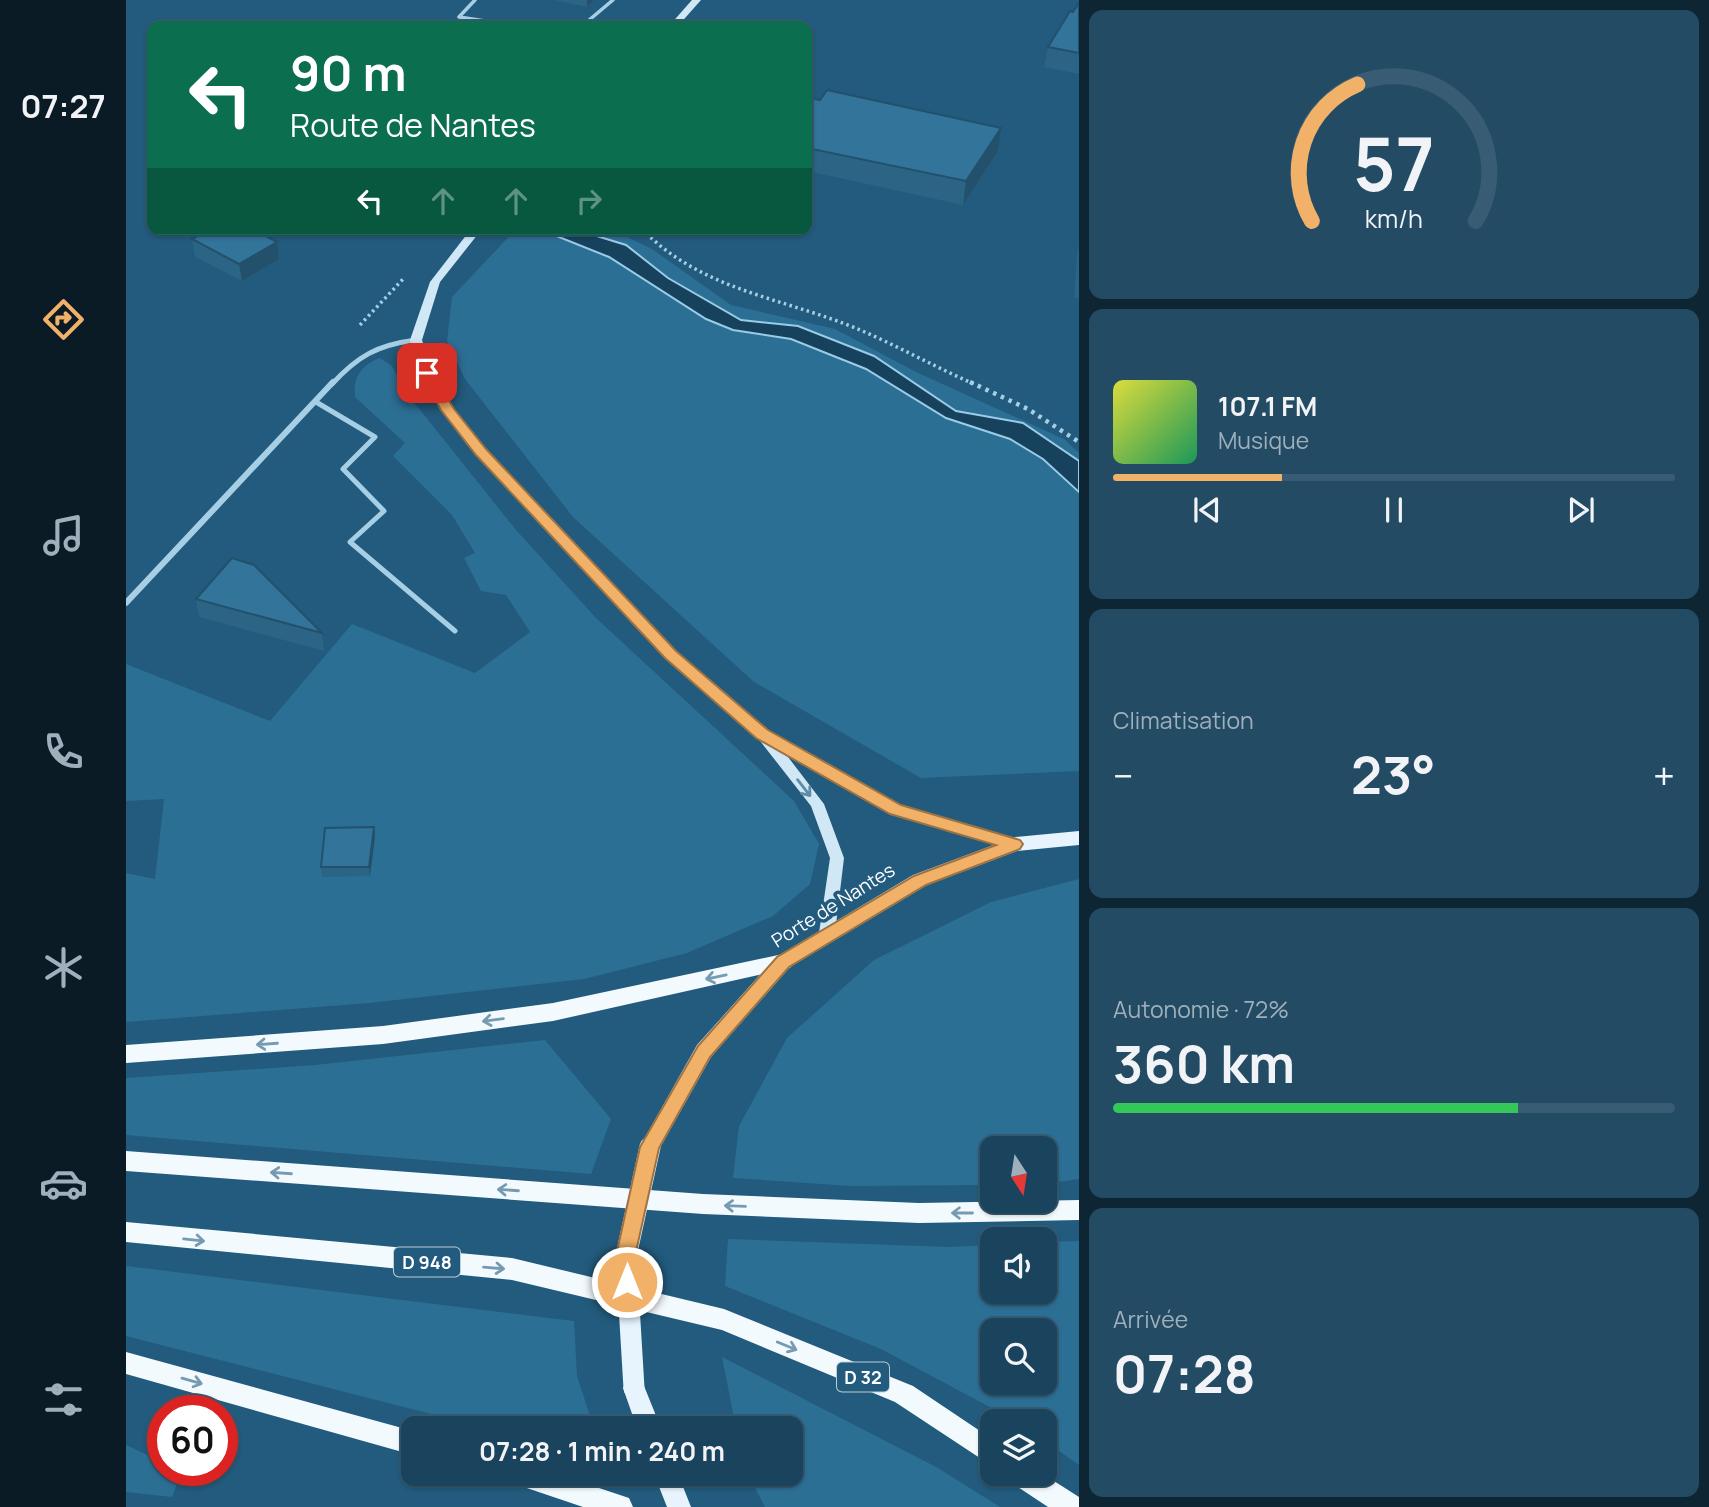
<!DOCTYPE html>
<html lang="fr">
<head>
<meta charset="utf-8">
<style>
  :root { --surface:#1a445e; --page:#234b64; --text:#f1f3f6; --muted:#9fb0bc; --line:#385c73; --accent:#f2b168 }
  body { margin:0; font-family:Manrope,sans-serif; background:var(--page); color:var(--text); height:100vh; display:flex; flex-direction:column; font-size:26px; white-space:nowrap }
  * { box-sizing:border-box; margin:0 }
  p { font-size:23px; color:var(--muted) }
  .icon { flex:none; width:38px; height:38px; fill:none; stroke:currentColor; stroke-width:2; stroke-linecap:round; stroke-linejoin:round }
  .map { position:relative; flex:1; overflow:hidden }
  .panel { display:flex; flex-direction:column; gap:10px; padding:10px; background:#0e2534; width:630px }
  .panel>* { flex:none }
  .hud { position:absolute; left:21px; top:21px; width:665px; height:214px; border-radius:14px; box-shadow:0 2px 5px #0004,0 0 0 2px var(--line); background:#0b6e4f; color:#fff; overflow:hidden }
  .needle { width:46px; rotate:168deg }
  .controls { position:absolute; left:854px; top:1136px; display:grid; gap:14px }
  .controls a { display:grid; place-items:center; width:77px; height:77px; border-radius:14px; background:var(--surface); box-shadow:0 2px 5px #0004,0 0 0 2px var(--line); font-size:35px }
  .speed { position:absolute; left:21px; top:1395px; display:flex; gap:14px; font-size:35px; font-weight:700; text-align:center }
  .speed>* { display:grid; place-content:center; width:91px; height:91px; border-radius:50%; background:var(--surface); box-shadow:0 2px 5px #0004,0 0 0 2px var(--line); line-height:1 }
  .speed .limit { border:10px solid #d22; background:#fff; color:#111 }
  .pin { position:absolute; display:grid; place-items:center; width:60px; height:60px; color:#fff; margin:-30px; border-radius:14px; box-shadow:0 4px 10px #0006 }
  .me { position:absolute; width:77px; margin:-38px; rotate:0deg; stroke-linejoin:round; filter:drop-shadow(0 0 5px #0008) }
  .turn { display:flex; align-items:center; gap:24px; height:147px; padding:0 28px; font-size:32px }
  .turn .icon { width:91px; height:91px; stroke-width:2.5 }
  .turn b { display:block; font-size:49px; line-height:60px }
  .lanes { display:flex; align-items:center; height:66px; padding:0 28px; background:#0003; justify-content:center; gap:35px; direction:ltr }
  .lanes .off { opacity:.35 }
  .big { font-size:52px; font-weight:700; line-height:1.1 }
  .panel .card { flex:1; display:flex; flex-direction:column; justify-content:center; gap:10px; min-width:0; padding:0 24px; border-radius:14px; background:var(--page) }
  .panel .dial { align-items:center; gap:0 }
  .dial svg { height:182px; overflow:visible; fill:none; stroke:var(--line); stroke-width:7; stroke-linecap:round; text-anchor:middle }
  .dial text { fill:var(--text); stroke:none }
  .song { display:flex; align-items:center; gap:21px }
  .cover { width:84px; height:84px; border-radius:10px; background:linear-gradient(135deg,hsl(60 70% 55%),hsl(150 70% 35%)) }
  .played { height:7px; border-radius:4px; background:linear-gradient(90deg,var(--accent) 30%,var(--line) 30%) }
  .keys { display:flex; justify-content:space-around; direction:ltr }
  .heat { display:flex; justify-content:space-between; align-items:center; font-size:38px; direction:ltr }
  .charge { height:10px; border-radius:5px; background:linear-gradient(90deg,#34c759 72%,var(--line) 0) }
  .trip { position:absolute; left:275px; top:1416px; width:402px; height:70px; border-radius:14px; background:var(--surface); box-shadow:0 2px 5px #0004,0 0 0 2px var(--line); font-weight:700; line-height:70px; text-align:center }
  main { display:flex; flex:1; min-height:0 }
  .dock { display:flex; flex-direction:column; width:126px; justify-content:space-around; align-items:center; background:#0a1b26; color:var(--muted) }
  .dock .icon { width:49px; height:49px }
  .dock .on { color:var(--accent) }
  .dock b { font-size:32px; color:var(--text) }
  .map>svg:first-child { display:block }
  .green { fill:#2c6f95; fill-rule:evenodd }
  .water { fill:#17425d; stroke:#9acce7; stroke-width:2 }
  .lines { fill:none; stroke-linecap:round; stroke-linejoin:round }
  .path-far1 { stroke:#a6cfe6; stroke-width:3.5; stroke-dasharray:2.5 3.5; stroke-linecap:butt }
  .path { stroke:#a6cfe6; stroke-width:4.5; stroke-dasharray:3.5 5; stroke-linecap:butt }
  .service-far1 { stroke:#a6cfe6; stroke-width:3.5 }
  .service { stroke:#a6cfe6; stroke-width:5 }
  .minor-far1 { stroke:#a6cfe6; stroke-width:5 }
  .minor { stroke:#a6cfe6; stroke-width:6 }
  .secondary { fill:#d0e7f5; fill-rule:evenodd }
  .primary { fill:#e7f4fd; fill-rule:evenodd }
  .trunk { fill:#f3fafe; fill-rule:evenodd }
  .primary-bridge { stroke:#e7f4fd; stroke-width:21 }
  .wall { fill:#2b6484 }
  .shaded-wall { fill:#23516c }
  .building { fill:#32749a; stroke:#23516c; stroke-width:2 }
  .oneway { stroke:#5f8ca7 }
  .oneway2 { stroke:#769bb1 }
  .route { fill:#f2b168; stroke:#9d7344; stroke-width:2 }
  .labels { text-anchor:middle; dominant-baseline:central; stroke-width:7; stroke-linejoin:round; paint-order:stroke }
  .shield { fill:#225b7d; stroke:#bdced8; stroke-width:2 }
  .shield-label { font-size:18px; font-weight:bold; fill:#fff }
  .street-label { font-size:19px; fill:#fff; stroke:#225b7d }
</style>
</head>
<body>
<main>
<nav class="dock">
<b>07:27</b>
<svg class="icon on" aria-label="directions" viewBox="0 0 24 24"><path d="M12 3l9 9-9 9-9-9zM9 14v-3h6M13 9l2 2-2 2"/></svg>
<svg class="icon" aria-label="music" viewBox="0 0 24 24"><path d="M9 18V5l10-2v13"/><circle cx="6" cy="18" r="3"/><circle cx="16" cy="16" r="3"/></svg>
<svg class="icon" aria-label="phone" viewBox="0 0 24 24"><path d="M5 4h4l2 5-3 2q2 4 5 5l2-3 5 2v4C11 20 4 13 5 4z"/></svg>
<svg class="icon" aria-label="climate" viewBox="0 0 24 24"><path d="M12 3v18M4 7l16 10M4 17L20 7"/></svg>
<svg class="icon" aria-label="car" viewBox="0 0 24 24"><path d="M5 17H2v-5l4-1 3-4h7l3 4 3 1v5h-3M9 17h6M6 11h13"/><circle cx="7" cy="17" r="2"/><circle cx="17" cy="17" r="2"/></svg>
<svg class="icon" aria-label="filters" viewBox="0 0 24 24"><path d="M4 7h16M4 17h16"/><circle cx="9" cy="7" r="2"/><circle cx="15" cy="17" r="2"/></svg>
</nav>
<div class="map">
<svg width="953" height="1507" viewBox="0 0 953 1507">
  <rect width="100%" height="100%" fill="#225b7d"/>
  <!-- green -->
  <g class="green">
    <polygon points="390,229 484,229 526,249 605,305 709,329 790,372 938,439 953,453 953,771 795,778 628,682 447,517 339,379 321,341 326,297"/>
    <path d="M254 358 266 366 279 391 390 530 470 618 668 801 693 844 684 884 647 916 561 953 458 979 243 1003 0 1022V873L29 879 38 799 0 801V664L144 721 226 624 349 673 404 632 380 595 355 591 338 558 349 553 326 515 267 456 279 443 229 397C227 377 235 365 254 358Z"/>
    <polygon points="953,879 953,1179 919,1184 919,1148 866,1148 866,1185 725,1186 607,1178 613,1126 661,1038 748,960 865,902"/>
    <polygon points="419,1040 485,1119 465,1174 0,1135 0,1078 189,1065"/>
    <path d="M602 1239 823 1247 866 1245V1292H919V1242L953 1241V1465L919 1441V1421H890L755 1349 599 1286ZM866 1330H919V1382H866Z"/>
    <polygon points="0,1266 448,1321 451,1376 468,1428 360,1428 0,1336"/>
    <polygon points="596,1357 812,1468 874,1507 639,1507 622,1474 665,1474 665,1428 610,1428"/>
    <polygon points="0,1445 37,1462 37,1470 56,1470 46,1497 0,1492"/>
  </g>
  <!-- water -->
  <polygon class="water" points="413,229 448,229 500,245 542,278 615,320 672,326 748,356 830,411 897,423 953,461 953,492 917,459 884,439 820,418 740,369 665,339 607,330 580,319 483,257"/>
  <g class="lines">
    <!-- path-far1 -->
    <g class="path-far1">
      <path d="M516 229C574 289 652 297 727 327 768 344 807 366 848 384"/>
      <polyline points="234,325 278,278"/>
    </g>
    <!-- path -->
    <polyline class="path" points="844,382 902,409 953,442"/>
    <!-- service-far1 -->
    <g class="service-far1">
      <polyline points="349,0 333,17 393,26"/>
      <polyline points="456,26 487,0"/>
    </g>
    <!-- service -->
    <polyline class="service" points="190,402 249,437 217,469 258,511 224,542 329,631"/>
    <!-- minor-far1 -->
    <path class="minor-far1" d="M206 384C232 356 251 345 290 340"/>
    <!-- minor -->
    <polyline class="minor" points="0,603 207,382"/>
    <!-- secondary -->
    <g class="secondary">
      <polygon points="566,0 575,0 552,26 543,26"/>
      <polygon points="345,229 356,229 314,282 296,340 307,373 327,409 359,449 550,651 643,733 774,806 894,840 896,844 894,848 889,849 764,814 659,753 698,804 718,858 709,933 706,937 696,937 693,933 704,858 685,806 631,737 540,657 351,455 316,410 295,373 284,340 304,282"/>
    </g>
    <!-- primary -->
    <g class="primary">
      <polygon points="953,831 953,845 891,851 801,885 664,967 585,1057 531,1153 524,1156 517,1153 514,1147 517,1141 571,1045 650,957 787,875 889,837"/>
      <polygon points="508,1378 516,1381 535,1428 511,1428 497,1388 500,1381"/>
      <polygon points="528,1474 552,1474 565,1507 541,1507"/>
    </g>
    <!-- trunk -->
    <g class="trunk">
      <polygon points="657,954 664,956 668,962 664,968 427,1021 257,1044 0,1063 0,1045 257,1026 427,1003"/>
      <polygon points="0,1151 577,1194 793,1203 953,1200 953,1220 793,1223 577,1214 0,1171"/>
      <polygon points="0,1222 386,1258 598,1309 787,1386 866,1439 866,1466 769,1402 596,1330 386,1280 0,1242"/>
      <polygon points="0,1352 287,1431 287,1455 0,1374"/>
      <polygon points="382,1474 431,1474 503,1498 507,1507 457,1507 386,1483"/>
      <polygon points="882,1474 917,1474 953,1497 953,1507 922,1507 886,1483"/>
    </g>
    <!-- primary-bridge -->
    <polyline class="primary-bridge" points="508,1388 500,1256 524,1147"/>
  </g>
  <!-- wall -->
  <g class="wall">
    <polygon points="428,0 468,0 461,7"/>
    <polygon points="953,3 953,74 918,67 922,47"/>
    <polygon points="681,97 694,100 872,151 837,205 681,171"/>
    <polygon points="66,239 151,242 153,259 116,281 69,257"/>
    <polygon points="953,245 953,298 948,298 951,255"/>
    <polygon points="70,599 196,633 198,651 73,617"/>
    <polygon points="248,827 249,837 244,876 196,877 195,867"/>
  </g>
  <!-- shaded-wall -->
  <g class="shaded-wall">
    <polygon points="461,0 468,0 461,7"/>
    <polygon points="875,128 872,151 837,205 840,181"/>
    <polygon points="151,242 153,259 116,281 113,264"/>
    <polygon points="248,827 249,837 244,876 243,867"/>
  </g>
  <!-- building -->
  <g class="building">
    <polygon points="953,3 953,53 922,47 944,11 947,12"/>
    <polygon points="701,90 875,128 840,181 681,148 681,97 694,100"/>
    <polygon points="85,229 127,229 151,242 113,264 66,239"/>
    <polygon points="106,558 128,565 196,633 70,599"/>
    <polygon points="248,827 243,867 195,867 199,828"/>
  </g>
  <!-- one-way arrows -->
  <defs><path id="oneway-shaft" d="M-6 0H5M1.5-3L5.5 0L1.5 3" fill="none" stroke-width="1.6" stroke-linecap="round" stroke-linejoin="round" transform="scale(1.75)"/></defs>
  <use class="oneway" href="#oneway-shaft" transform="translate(678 788) rotate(52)"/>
  <g class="oneway2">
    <use href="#oneway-shaft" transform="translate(590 977) rotate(168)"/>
    <use href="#oneway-shaft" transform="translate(367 1020) rotate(172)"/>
    <use href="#oneway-shaft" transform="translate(141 1044) rotate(176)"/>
    <use href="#oneway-shaft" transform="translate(155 1173) rotate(-176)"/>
    <use href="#oneway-shaft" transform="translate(382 1190) rotate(-176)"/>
    <use href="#oneway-shaft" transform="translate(609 1206) rotate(-178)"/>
    <use href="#oneway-shaft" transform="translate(836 1213) rotate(180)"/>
    <use href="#oneway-shaft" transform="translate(68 1240) rotate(6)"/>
    <use href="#oneway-shaft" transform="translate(368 1268) rotate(5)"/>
    <use href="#oneway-shaft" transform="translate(661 1346) rotate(22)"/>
    <use href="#oneway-shaft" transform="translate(66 1381) rotate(16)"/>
  </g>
  <!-- route -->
  <polygon class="route" points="296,371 305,371 328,409 360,449 550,651 642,730 775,805 894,840 897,844 894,849 800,885 663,967 584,1057 533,1148 509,1256 511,1282 508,1288 501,1291 494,1288 490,1256 514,1147 572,1046 651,957 788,876 870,845 764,814 630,738 539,658 350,455 315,410 294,373"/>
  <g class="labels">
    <!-- shield labels -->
    <g class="shield">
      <rect x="268" y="1247.5" width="66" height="29" rx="5"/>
      <rect x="711" y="1362.5" width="52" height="29" rx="5"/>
    </g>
    <g class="shield-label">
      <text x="301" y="1262">D 948</text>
      <text x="737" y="1377">D 32</text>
    </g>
    <!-- street labels -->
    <g class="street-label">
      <text transform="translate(707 905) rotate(-32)">Porte de Nantes</text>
    </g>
  </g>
</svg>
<div class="controls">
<a><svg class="needle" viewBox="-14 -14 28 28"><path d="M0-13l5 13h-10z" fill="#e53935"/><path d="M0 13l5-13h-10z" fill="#9fb0bc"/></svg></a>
<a><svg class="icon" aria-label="sound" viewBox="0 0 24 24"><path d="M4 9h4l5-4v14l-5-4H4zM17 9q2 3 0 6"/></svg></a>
<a><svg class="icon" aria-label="search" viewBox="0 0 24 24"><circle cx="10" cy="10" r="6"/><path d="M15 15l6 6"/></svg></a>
<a><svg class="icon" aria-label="layers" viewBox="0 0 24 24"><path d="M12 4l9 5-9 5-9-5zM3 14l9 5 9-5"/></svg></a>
</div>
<div class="speed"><div class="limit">60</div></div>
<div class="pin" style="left:301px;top:373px;background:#d93025"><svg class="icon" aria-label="arrive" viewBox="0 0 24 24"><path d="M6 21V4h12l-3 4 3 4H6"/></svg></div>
<svg class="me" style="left:501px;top:1282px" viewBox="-20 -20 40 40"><circle r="17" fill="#f2b168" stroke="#fff" stroke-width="3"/><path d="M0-11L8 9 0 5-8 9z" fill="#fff"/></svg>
<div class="trip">07:28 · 1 min · 240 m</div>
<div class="hud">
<div class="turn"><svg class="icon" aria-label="left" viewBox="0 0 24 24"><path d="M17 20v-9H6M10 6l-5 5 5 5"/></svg><div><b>90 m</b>Route de Nantes</div></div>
<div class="lanes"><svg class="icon" aria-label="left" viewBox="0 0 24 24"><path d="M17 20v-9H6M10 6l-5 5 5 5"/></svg><svg class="icon off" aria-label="ahead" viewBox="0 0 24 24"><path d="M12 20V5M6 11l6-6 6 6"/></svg><svg class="icon off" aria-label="ahead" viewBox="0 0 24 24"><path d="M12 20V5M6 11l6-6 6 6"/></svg><svg class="icon off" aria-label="right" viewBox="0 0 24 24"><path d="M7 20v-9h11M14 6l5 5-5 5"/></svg></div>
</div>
</div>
<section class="panel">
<div class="card dial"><svg viewBox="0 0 100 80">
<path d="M14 69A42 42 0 1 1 86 69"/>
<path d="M14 69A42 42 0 0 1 34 9" stroke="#f2b168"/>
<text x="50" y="56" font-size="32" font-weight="700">57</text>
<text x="50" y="72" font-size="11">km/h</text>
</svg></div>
<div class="card">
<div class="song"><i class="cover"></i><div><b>107.1 FM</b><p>Musique</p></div></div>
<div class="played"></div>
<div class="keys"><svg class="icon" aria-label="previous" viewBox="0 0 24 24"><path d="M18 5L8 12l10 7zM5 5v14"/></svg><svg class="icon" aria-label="pause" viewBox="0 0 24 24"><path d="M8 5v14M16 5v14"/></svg><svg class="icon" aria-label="next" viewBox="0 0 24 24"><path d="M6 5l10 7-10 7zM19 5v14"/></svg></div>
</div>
<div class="card"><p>Climatisation</p>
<div class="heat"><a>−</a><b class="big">23°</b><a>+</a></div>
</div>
<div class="card"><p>Autonomie · 72%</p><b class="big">360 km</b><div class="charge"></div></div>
<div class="card"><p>Arrivée</p><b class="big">07:28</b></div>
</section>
</main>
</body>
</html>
